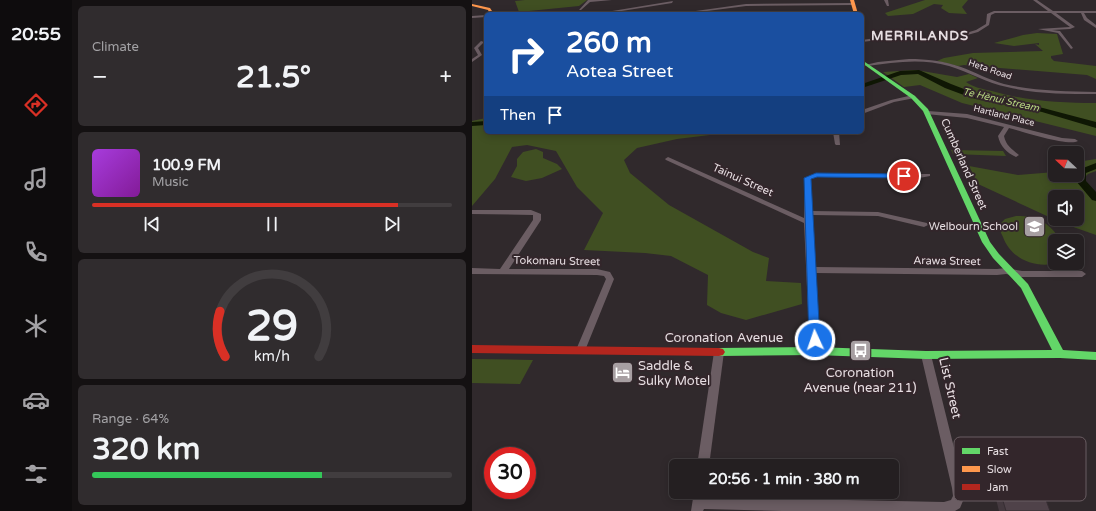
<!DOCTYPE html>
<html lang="en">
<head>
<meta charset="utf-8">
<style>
  :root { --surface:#241f21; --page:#302c2e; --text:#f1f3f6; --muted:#a3a2a5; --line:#413d3f; --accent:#d93025 }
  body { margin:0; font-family:"Varela Round",sans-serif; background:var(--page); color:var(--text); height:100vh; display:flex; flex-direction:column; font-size:15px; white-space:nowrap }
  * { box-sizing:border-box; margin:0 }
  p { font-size:13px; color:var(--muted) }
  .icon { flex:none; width:22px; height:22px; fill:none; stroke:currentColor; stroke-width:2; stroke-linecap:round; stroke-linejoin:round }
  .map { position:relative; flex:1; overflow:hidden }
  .sheet { display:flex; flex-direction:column; gap:6px; padding:6px; background:#141112; width:400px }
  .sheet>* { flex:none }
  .top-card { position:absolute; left:12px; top:12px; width:380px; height:122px; border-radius:6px; box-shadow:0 2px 10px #0003,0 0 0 1px var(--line); background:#1a4fa0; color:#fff; overflow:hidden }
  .needle { width:26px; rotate:292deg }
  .controls { position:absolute; left:576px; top:146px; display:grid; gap:8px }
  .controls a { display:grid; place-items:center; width:36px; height:36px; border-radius:6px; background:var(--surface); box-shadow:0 2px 10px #0003,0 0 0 1px var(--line); font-size:20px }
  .speed { position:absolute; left:12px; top:447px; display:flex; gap:8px; font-size:20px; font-weight:700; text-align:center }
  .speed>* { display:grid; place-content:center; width:52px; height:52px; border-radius:50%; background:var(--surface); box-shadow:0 2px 10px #0003,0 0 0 1px var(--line); line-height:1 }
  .speed .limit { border:6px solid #d22; background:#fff; color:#111 }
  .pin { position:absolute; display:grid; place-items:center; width:34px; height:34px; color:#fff; margin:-17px; border:2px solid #fff; border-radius:50%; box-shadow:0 1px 4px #0007 }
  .me { position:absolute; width:44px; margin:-22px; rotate:357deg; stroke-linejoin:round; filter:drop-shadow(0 0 3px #0008) }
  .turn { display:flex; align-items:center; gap:14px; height:84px; padding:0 16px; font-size:18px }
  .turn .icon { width:52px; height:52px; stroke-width:2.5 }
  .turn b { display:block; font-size:28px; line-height:34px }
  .then { display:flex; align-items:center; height:38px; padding:0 16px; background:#0003; gap:8px; font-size:15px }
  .big { font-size:30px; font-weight:700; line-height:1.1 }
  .sheet .widget { flex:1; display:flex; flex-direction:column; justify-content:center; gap:6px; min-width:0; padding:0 14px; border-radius:6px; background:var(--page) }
  .sheet .dial { align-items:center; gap:0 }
  .dial svg { height:104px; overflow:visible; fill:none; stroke:var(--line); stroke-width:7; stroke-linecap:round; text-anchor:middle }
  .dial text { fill:var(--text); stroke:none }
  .song { display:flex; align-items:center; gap:12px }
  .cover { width:48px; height:48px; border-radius:6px; background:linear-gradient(135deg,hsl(280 70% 55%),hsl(290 70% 35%)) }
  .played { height:4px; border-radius:2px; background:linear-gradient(90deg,var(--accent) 85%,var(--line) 85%) }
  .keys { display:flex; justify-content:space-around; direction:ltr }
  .heat { display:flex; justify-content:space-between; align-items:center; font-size:22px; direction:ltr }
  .charge { height:6px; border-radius:3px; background:linear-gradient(90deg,#34c759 64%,var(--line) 0) }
  .trip { position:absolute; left:197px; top:459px; width:230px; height:40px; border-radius:6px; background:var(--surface); box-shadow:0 2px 10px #0003,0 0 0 1px var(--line); font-weight:700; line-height:40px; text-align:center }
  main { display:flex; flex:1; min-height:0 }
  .menu { display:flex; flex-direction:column; width:72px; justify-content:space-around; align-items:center; background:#0e0c0d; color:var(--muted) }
  .menu .icon { width:28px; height:28px }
  .menu .on { color:var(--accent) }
  .menu b { font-size:18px; color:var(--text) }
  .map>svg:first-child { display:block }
  .green { fill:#404f22; fill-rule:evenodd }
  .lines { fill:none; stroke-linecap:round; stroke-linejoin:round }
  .river { fill:#0f1704; fill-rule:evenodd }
  .street { fill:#6b5d63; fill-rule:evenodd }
  .fast { fill:#63d668; fill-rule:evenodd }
  .slow { fill:#ff974d; fill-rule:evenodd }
  .jam { fill:#b3261e; fill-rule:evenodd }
  .wall { fill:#44393f }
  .building { fill:#4f4249; stroke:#372e33 }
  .route { fill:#1a73e8; stroke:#114b97 }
  .labels { text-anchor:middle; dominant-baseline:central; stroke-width:4; stroke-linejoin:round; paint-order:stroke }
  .far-street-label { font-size:9px; fill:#e7dee2; stroke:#33262b }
  .far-water-label { font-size:10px; font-style:italic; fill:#b7d781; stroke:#33262b }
  .street-label { font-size:11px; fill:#e7dee2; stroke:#33262b }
  .poi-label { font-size:11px; fill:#e7dee2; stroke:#33262b; text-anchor:end }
  .far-district-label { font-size:13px; font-weight:bold; letter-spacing:1px; fill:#e7dee2; stroke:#33262b }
  .near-street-label { font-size:13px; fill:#e7dee2; stroke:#33262b }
  .near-poi-label { font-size:13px; fill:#e7dee2; stroke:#33262b; text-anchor:start }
  .key { fill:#33262b; stroke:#695d62; stroke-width:1 }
  .key-label { font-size:11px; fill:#e7dee2 }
</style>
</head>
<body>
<main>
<nav class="menu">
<b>20:55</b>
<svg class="icon on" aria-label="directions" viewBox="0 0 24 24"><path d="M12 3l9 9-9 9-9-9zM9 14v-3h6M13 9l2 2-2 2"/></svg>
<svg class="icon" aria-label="music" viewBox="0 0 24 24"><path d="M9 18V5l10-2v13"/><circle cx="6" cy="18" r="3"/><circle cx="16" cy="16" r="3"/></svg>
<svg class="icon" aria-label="phone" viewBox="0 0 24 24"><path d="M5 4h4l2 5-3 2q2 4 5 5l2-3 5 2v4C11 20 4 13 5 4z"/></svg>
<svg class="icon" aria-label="climate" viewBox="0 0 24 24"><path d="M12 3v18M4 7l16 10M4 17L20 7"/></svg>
<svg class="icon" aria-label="car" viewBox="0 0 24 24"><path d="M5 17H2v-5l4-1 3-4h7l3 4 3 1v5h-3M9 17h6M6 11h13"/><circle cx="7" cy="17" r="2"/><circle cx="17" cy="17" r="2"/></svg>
<svg class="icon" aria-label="filters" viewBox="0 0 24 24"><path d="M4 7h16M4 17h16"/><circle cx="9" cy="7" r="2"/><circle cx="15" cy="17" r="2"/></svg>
</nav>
<section class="sheet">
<div class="widget"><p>Climate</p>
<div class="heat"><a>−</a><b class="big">21.5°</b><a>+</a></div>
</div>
<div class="widget">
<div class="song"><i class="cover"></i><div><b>100.9 FM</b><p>Music</p></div></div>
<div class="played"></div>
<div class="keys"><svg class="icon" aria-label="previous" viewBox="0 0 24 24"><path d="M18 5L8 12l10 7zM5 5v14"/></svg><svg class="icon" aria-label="pause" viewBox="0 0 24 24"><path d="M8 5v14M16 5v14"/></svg><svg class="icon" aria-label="next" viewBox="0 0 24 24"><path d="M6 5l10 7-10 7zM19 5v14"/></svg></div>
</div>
<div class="widget dial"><svg viewBox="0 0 100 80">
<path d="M14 69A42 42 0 1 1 86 69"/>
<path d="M14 69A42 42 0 0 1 10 34" stroke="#d93025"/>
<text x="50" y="56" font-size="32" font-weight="700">29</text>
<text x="50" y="72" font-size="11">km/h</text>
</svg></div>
<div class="widget"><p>Range · 64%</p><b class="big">320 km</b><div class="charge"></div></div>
</section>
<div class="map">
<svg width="624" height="511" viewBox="0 0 624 511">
  <rect width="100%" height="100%" fill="#30292c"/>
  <!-- green -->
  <g class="green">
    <polygon points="53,0 115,0 107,6 47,12 43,1"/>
    <polygon points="453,0 496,0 490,7 495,14 477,13 469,8 471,5 462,4 441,14 416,16 413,13"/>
    <polygon points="565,33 585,34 591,54 579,56 579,58 582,61 624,66 624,79 615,75 492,65 486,66 465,61 472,58 501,53 571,51 563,44 567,45 567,43 542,46 522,43 551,35"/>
    <path d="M444 70 485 77 497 74 506 78 494 82C501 87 510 89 520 91 554 101 588 103 624 103V136L490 103 448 85 432 87 411 72Z"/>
    <polygon points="14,118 14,132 250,132 246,134 205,139 165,148 152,160 158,173 197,205 281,252 297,258 294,281 329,283 330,304 274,320 249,313 235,305 236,275 199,256 173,253 112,250 131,213 105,187 84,151 55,145 40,147 23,179 0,206 0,121"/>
    <polygon points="64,149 71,152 71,158 85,164 90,169 70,178 54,181 39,177 45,166 45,159 51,152"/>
    <polygon points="479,150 531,151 534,156 481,154"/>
    <path d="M624 159V171L616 174 611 179 614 186 624 196V235L590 223 506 184 497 166 546 175 583 172V175H605V162ZM583 197H605V219H583Z"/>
    <path d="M544 216C566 216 578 223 589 241H583V263H586C563 269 539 259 531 237 529 233 527 229 527 225L533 219Z"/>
    <polygon points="0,359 61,360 48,384 0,383"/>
  </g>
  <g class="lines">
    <!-- river -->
    <g class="river">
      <polygon points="447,70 479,84 505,94 571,108 624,122 624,128 570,112 500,98 473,88 446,74 429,75 390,88 390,84 428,71"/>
      <polygon points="14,121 14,125 0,126 0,122"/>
      <polygon points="624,163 624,169 614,173 614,181 624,192 624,201 620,200 604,181 606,170"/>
    </g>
    <!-- street -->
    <g class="street">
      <polygon points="116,0 140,0 118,2 109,10 107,10"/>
      <polygon points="412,0 416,0 417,6 415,6"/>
      <polygon points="561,0 565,0 581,11 624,11 624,13 612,13 615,18 624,25 624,28 612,20 609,13 584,13 603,27 598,29 580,30 588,31 601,48 599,49 586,33 566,29 598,27 579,13 523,13 519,15 517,25 506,32 474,41 466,39 475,37 477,38 504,30 514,24 515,14 522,11 576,11"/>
      <polygon points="201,1 200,3 131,14 122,14"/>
      <polygon points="381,3 382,5 274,6 212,14 202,14 274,4"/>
      <polygon points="384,12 385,14 372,14"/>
      <polygon points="14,15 14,17 0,18 0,16"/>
      <polygon points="413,34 414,36 406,40 390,42 390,40 404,38"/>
      <polygon points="9,41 12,42 6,48 10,55 0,62 0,59 6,55 2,48"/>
      <path d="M437 59C455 59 472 61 489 67 503 72 517 80 532 84 562 91 593 91 624 92V94C594 94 564 94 535 87 515 83 497 72 477 66 451 58 422 62 395 66L393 65 406 62Z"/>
      <polygon points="441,95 443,96 443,98 422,102 390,114 390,110 419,100"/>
      <path d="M456 111 495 114 590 138 603 139 606 141C597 147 549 131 537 128L532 136C534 146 540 149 547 155L544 157C535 153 528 146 526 136L532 127 495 118 454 114V112Z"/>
      <polygon points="361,132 367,132 368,145 364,145 363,144"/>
      <polygon points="196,157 332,218 333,178 342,174 458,174 458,176 447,178 345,177 339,179 340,211 406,212 455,223 456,225 452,227 406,216 340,215 343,267 525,269 534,268 550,271 610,271 614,274 610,277 550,277 534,274 525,275 343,273 348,351 346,354 343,355 340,354 338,351 332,223 194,160 193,159"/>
      <polygon points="0,210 59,210 69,214 69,220 37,269 125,269 138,272 142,279 112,353 109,354 106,353 104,350 134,279 132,276 125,275 0,274 0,268 28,269 61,220 61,215 0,214"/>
      <polygon points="247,348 250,349 252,352 237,466 225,466 242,352 244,349"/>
      <polygon points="454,351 457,352 459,355 492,488 493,496 488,508 483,511 310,511 232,509 231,511 219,511 222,492 234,492 233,497 472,502 479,500 481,496 480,488 449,355 451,352"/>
    </g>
    <!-- fast -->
    <polygon class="fast" points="390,60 443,96 456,109 518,242 527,254 556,284 591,350 624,352 624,360 588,358 454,359 343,355 247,356 243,355 241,352 243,349 247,348 343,347 454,351 580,350 549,288 521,258 510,242 451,111 439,98 390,63"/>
    <!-- slow -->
    <g class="slow">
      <polygon points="378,0 382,0 386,14 382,14"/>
      <polygon points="0,4 18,8 22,14 18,14 16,10 0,6"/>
    </g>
    <!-- jam -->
    <polygon class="jam" points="0,345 247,348 251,349 253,352 251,355 247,356 0,353"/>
  </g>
  <!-- wall -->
  <polygon class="wall" points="504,475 578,511 527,511 524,499 504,499 500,484"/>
  <!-- building -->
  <polygon class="building" points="504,475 565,475 578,511 534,511 528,491 508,491"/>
  <!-- route -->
  <polygon class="route" points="344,173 432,174 436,176 432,178 345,177 339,179 348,340 346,343 343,344 339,343 337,340 332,178"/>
  <!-- icons -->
  <defs>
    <symbol id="school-square" viewBox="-11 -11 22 22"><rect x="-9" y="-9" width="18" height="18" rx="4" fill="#a79fa2" stroke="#33262b"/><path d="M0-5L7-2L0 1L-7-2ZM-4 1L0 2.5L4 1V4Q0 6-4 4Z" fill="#fff"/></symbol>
    <symbol id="bus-square" viewBox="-11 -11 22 22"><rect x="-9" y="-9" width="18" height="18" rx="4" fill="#a79fa2" stroke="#33262b"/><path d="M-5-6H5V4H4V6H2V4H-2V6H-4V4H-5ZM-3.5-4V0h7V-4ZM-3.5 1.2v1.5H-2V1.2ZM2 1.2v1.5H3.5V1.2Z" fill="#fff"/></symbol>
    <symbol id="hotel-square" viewBox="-11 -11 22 22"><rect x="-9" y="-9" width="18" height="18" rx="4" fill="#a79fa2" stroke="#33262b"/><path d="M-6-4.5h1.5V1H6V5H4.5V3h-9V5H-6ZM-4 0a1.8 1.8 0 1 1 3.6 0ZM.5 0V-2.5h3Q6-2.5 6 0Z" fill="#fff"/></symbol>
  </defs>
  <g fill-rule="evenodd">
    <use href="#school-square" x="550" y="214" width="25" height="25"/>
    <use href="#bus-square" x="376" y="338" width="25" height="25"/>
    <use href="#hotel-square" x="138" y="360" width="25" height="25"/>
  </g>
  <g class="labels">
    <!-- far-street labels -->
    <g class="far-street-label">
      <text transform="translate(518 70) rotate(19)">Heta Road</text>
      <text transform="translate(532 116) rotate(14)">Hartland Place</text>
    </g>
    <!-- far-water labels -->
    <g class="far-water-label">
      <text transform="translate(529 100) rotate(13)">Te Hēnui Stream</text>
    </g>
    <!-- street labels -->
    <g class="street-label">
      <text transform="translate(492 164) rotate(66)">Cumberland Street</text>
      <text transform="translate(271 180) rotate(24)">Tainui Street</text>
      <text transform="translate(85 261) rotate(1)">Tokomaru Street</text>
      <text transform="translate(475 261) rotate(1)">Arawa Street</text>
    </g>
    <!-- poi labels -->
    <g class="poi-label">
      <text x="546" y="226">Welbourn School</text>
    </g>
    <!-- far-district labels -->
    <g class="far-district-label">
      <text x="448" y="36">MERRILANDS</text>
    </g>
    <!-- near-street labels -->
    <g class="near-street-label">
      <text x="252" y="338">Coronation Avenue</text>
      <text transform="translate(478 388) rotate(77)">List Street</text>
    </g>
    <!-- near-poi labels -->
    <g class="near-poi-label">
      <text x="166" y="366">Saddle &amp;<tspan x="166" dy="15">Sulky Motel</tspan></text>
      <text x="388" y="373" text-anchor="middle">Coronation<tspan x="388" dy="15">Avenue (near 211)</tspan></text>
    </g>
  </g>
  <!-- legend -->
  <rect x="482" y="437" width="132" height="64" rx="6" class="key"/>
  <rect x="490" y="448" width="18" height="6" fill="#63d668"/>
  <rect x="490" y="466" width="18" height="6" fill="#ff974d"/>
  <rect x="490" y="484" width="18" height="6" fill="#b3261e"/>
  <g class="key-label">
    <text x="515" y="455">Fast</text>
    <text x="515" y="473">Slow</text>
    <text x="515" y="491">Jam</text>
  </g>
</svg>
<div class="controls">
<a><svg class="needle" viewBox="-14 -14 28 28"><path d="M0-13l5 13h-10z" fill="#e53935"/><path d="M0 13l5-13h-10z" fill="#a3a2a5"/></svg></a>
<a><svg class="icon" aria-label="sound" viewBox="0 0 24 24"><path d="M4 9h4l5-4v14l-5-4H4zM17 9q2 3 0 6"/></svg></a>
<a><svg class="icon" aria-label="layers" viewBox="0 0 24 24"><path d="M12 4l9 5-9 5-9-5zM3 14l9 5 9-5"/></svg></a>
</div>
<div class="speed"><div class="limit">30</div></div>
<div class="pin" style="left:432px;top:176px;background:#d93025"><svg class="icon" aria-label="arrive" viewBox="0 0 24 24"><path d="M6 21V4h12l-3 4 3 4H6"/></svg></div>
<svg class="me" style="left:343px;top:340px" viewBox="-20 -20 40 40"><circle r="17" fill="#1a73e8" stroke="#fff" stroke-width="3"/><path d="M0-11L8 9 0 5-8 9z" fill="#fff"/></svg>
<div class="trip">20:56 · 1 min · 380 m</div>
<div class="top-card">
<div class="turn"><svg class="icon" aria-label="right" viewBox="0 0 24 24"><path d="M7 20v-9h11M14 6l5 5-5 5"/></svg><div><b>260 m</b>Aotea Street</div></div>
<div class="then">Then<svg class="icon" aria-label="arrive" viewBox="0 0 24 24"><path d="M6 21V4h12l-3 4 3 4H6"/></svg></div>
</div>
</div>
</main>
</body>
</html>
